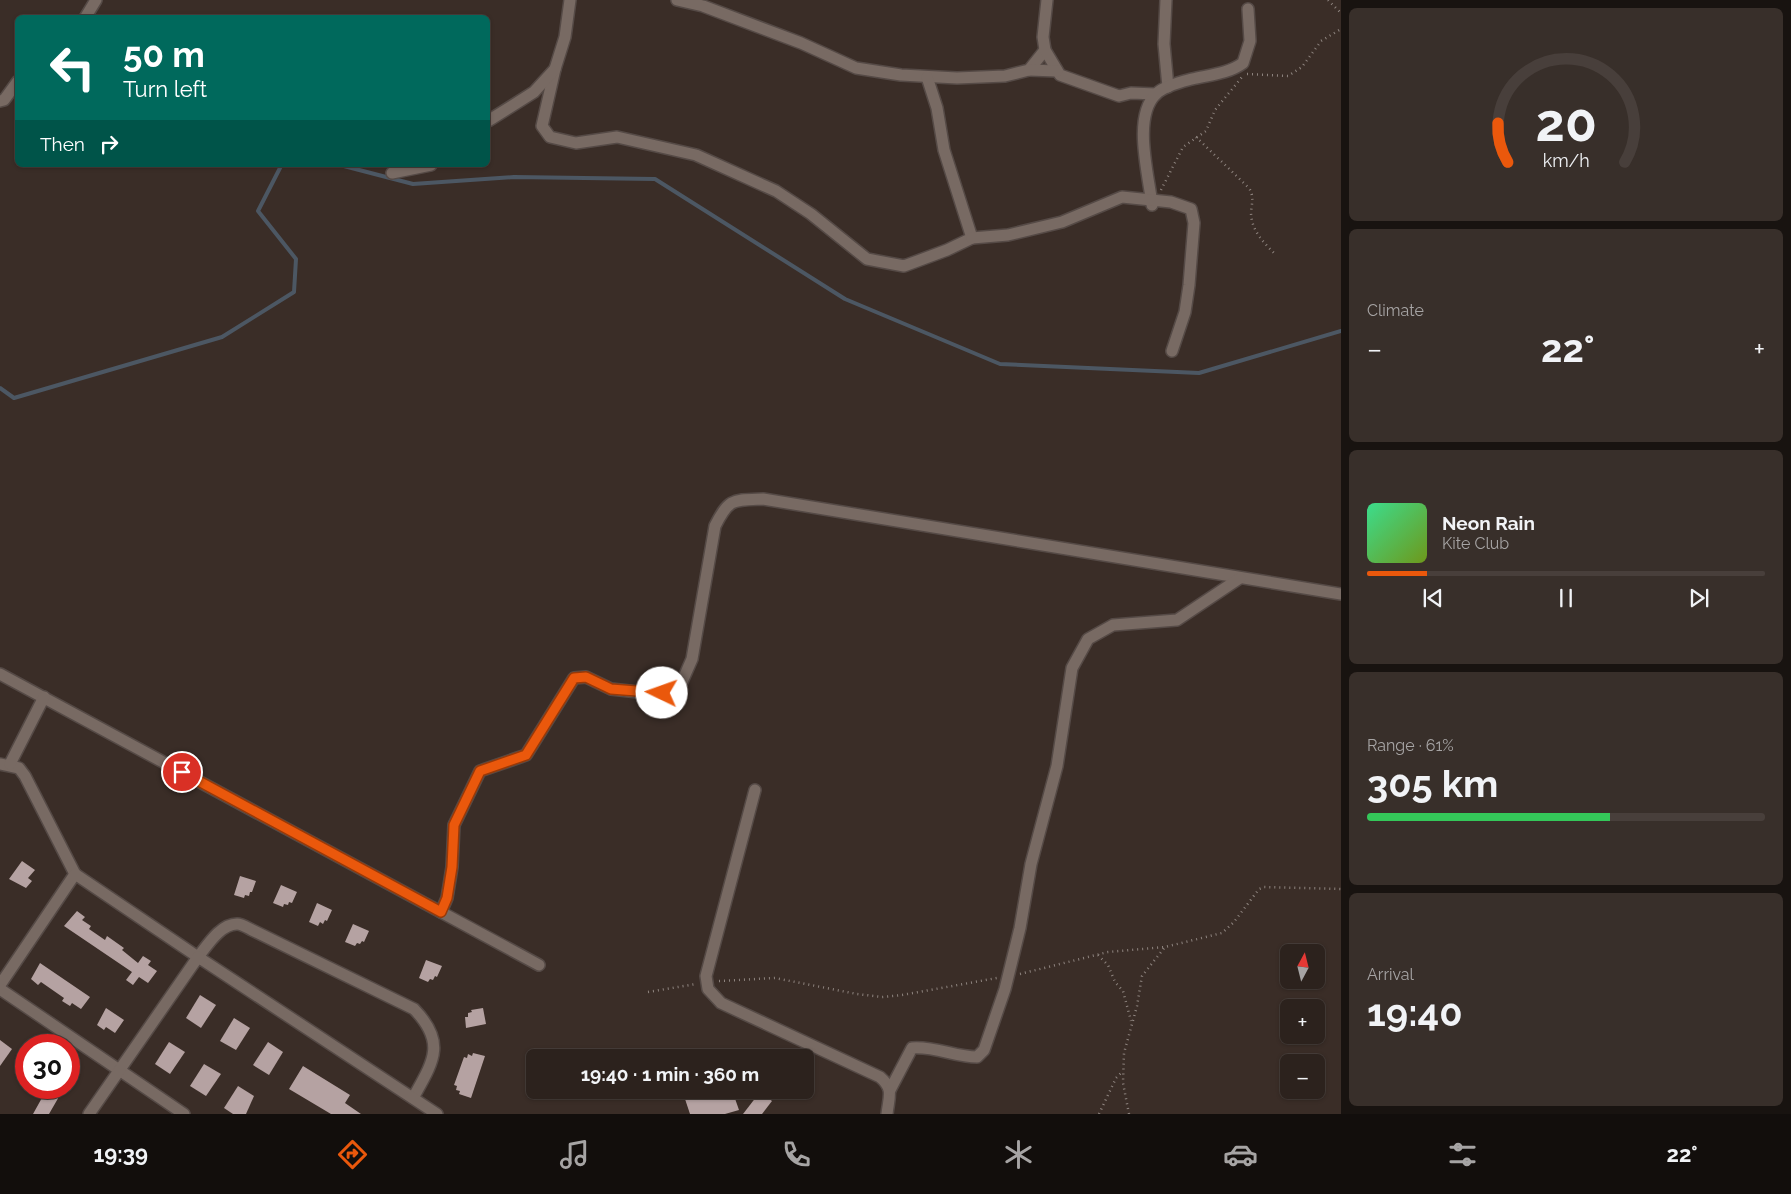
<!DOCTYPE html>
<html lang="en">
<head>
<meta charset="utf-8">
<style>
  :root { --surface:#2c221d; --page:#382f2a; --text:#f1f3f6; --muted:#a6a4a4; --line:#483f3b; --accent:#ea580c }
  body { margin:0; font-family:Raleway,sans-serif; background:var(--page); color:var(--text); height:100vh; display:flex; flex-direction:column; font-size:19px; white-space:nowrap }
  * { box-sizing:border-box; margin:0 }
  p { font-size:16px; color:var(--muted) }
  .icon { flex:none; width:28px; height:28px; fill:none; stroke:currentColor; stroke-width:2; stroke-linecap:round; stroke-linejoin:round }
  .map { position:relative; flex:1; overflow:hidden }
  .sheet { display:flex; flex-direction:column; gap:8px; padding:8px; background:#181310; width:450px }
  .sheet>* { flex:none }
  .guide { position:absolute; left:15px; top:15px; width:475px; height:152px; border-radius:8px; box-shadow:0 1px 4px #0004,0 0 0 1px var(--line); background:#00695c; color:#fff; overflow:hidden }
  .needle { width:32px; rotate:7deg }
  .buttons { position:absolute; left:1280px; top:944px; display:grid; gap:10px }
  .buttons a { display:grid; place-items:center; width:45px; height:45px; border-radius:8px; background:var(--surface); box-shadow:0 1px 4px #0004,0 0 0 1px var(--line); font-size:25px }
  .speed { position:absolute; left:15px; top:1034px; display:flex; gap:10px; font-size:25px; font-weight:700; text-align:center }
  .speed>* { display:grid; place-content:center; width:65px; height:65px; border-radius:50%; background:var(--surface); box-shadow:0 1px 4px #0004,0 0 0 1px var(--line); line-height:1 }
  .speed .limit { border:8px solid #d22; background:#fff; color:#111 }
  .pin { position:absolute; display:grid; place-items:center; width:42px; height:42px; color:#fff; margin:-21px; border:2px solid #fff; border-radius:50%; box-shadow:0 1px 5px #0007 }
  .me { position:absolute; width:55px; margin:-28px; rotate:273deg; stroke-linejoin:round; filter:drop-shadow(0 0 4px #0008) }
  .turn { display:flex; align-items:center; gap:18px; height:105px; padding:0 25px; font-size:22px }
  .turn .icon { width:65px; height:65px; stroke-width:2.5 }
  .turn b { display:block; font-size:35px; line-height:42px }
  .then { display:flex; align-items:center; height:48px; padding:0 25px; background:#0003; gap:10px; font-size:19px }
  .big { font-size:38px; font-weight:700; line-height:1.1 }
  .sheet .widget { flex:1; display:flex; flex-direction:column; justify-content:center; gap:8px; min-width:0; padding:0 18px; border-radius:8px; background:var(--page) }
  .sheet .dial { align-items:center; gap:0 }
  .dial svg { height:130px; overflow:visible; fill:none; stroke:var(--line); stroke-width:7; stroke-linecap:round; text-anchor:middle }
  .dial text { fill:var(--text); stroke:none }
  .song { display:flex; align-items:center; gap:15px }
  .cover { width:60px; height:60px; border-radius:8px; background:linear-gradient(135deg,hsl(150 70% 55%),hsl(80 70% 35%)) }
  .played { height:5px; border-radius:2px; background:linear-gradient(90deg,var(--accent) 15%,var(--line) 15%) }
  .keys { display:flex; justify-content:space-around; direction:ltr }
  .heat { display:flex; justify-content:space-between; align-items:center; font-size:28px; direction:ltr }
  .charge { height:8px; border-radius:4px; background:linear-gradient(90deg,#34c759 61%,var(--line) 0) }
  .trip { position:absolute; left:526px; top:1049px; width:288px; height:50px; border-radius:8px; background:var(--surface); box-shadow:0 1px 4px #0004,0 0 0 1px var(--line); font-weight:700; line-height:50px; text-align:center }
  .tabs { display:flex; height:80px; justify-content:space-around; align-items:center; background:#120e0c; color:var(--muted) }
  .tabs .icon { width:35px; height:35px }
  .tabs .on { color:var(--accent) }
  .tabs b { font-size:22px; color:var(--text) }
  main { display:flex; flex:1; min-height:0 }
  .map>svg:first-child { display:block }
  .lines { fill:none; stroke-linecap:round; stroke-linejoin:round }
  .stream { stroke:#4c5763; stroke-width:4 }
  .building { fill:#b5a2a2 }
  .minor-casing { stroke:#554a46; stroke-width:14 }
  .path { stroke:#8e847f; stroke-width:2.5; stroke-dasharray:1 4; stroke-linecap:butt }
  .minor { stroke:#786a63; stroke-width:11 }
  .route-casing { stroke:#983908; stroke-width:12 }
  .route { stroke:#ea580c; stroke-width:9 }
</style>
</head>
<body>
<main>
<div class="map">
<svg width="1341" height="1114" viewBox="0 0 1341 1114">
  <rect width="100%" height="100%" fill="#3a2d27"/>
  <g class="lines">
    <!-- stream -->
    <g class="stream">
      <polyline points="340,165 413,184 514,177 655,179 845,299 1000,364 1199,373 1341,331"/>
      <polyline points="0,388 14,398 222,337 294,292 296,259 258,211 281,166 289,165"/>
    </g>
  </g>
  <!-- building -->
  <g class="building">
    <polygon points="22,861 35,870 28,878 32,881 26,888 9,879"/>
    <polygon points="240,876 256,881 252,892 250,892 249,896 245,895 244,898 234,895"/>
    <polygon points="281,885 297,892 292,903 289,902 288,905 284,904 283,907 273,903"/>
    <polygon points="317,903 332,910 327,921 325,920 323,924 320,922 318,926 309,922"/>
    <polygon points="77,911 85,917 82,920 91,926 89,929 105,940 107,936 124,948 122,950 138,963 143,956 151,961 148,965 157,971 148,983 139,977 133,985 126,980 132,972 64,926"/>
    <polygon points="353,924 369,931 364,942 362,941 360,944 357,943 355,946 345,942"/>
    <polygon points="426,960 442,966 437,977 435,976 433,980 430,979 428,982 419,978"/>
    <polygon points="40,963 90,997 81,1009 72,1003 70,1006 62,1001 64,998 41,982 38,985 31,979"/>
    <polygon points="200,995 216,1005 201,1028 186,1018"/>
    <polygon points="106,1008 124,1020 115,1033 106,1027 104,1030 97,1025"/>
    <polygon points="483,1008 486,1024 466,1028 465,1017 468,1017 468,1013 472,1012 471,1010"/>
    <polygon points="234,1018 250,1028 236,1050 220,1041"/>
    <polygon points="0,1040 12,1049 0,1066"/>
    <polygon points="169,1042 185,1052 170,1074 155,1064"/>
    <polygon points="268,1042 283,1052 269,1075 253,1065"/>
    <polygon points="473,1053 485,1056 471,1098 459,1094 460,1091 456,1090 457,1086 454,1085 464,1057 467,1058 468,1054 472,1056"/>
    <polygon points="204,1064 221,1074 206,1096 190,1086"/>
    <polygon points="303,1066 350,1095 345,1103 361,1114 331,1114 289,1089"/>
    <polygon points="238,1086 254,1096 246,1114 233,1114 224,1108"/>
    <polygon points="28,1088 64,1088 49,1114 33,1114 43,1096"/>
    <polygon points="704,1090 732,1090 739,1110 725,1114 690,1114 684,1096"/>
    <polygon points="760,1092 772,1101 762,1114 743,1114"/>
  </g>
  <g class="lines">
    <defs>
      <g id="minor">
        <polyline points="677,0 703,6 801,43 856,68 901,75 957,78 1005,76 1029,70 1045,50"/>
        <polyline points="1047,0 1043,37 1045,50 1060,75 1119,96 1131,93 1156,94"/>
        <polyline points="1166,0 1164,44 1168,87"/>
        <polyline points="85,18 96,0"/>
        <polyline points="555,69 542,126 550,137 576,143 617,137 696,155 776,191 811,214 867,259 904,266 947,250 972,238 944,150 937,108 927,77"/>
        <polyline points="1029,70 1057,71"/>
        <polyline points="0,101 4,100 18,81"/>
        <polyline points="488,121 534,92 555,69 565,37 570,0"/>
        <polyline points="392,173 431,165"/>
        <path d="M1152 205C1149 176 1132 117 1156 94 1164 86 1181 82 1192 79 1208 75 1228 74 1243 63L1250 41 1248 9"/>
        <polyline points="972,238 1008,235 1062,222 1122,197 1171,202 1191,209 1194,223 1189,285 1185,312 1172,351"/>
        <polyline points="0,674 539,965"/>
        <polyline points="0,764 19,768 25,776 75,874"/>
        <polyline points="10,764 44,697"/>
        <path d="M755 790 706 976 708 989 721 1003 880 1077C894 1089 889 1096 887 1114"/>
        <path d="M441 912 447 898 452 867 454 825 480 771 526 755 574 678 586 677 611 689 638 692 662 693 681 684 692 659 715 526C729 498 733 500 763 499L1341 594"/>
        <path d="M0 985 75 874 198 957C207 946 220 924 237 924 242 924 248 928 252 930L414 1009C447 1043 433 1062 413 1098"/>
        <polyline points="0,989 184,1114"/>
        <path d="M890 1090 912 1048C935 1046 955 1057 977 1057L984 1050 1005 989 1020 928 1031 864 1057 766 1072 668 1088 639 1113 625 1177 620 1240 578"/>
        <polyline points="89,1114 198,957 437,1114"/>
      </g>
    </defs>
    <!-- minor casing -->
    <use href="#minor" class="minor-casing"/>
    <!-- path -->
    <g class="path">
      <polyline points="1328,0 1341,13"/>
      <polyline points="1247,74 1288,76 1302,67 1321,41 1341,29"/>
      <path d="M1196 137 1249 188C1254 196 1252 203 1251 212 1251 230 1263 242 1275 254"/>
      <polyline points="1161,190 1183,147 1206,131 1215,110 1242,77"/>
      <polyline points="1098,955 1108,965 1115,982 1123,991 1131,1021"/>
      <polyline points="1020,974 1108,952 1165,947 1222,933 1234,922 1259,889 1264,887 1341,889"/>
      <polyline points="719,981 775,978 857,994 882,997 902,995 997,978"/>
      <polyline points="648,992 696,984"/>
      <polyline points="1099,1114 1116,1078 1122,1072"/>
      <polyline points="1129,1114 1123,1083 1124,1053 1137,1006 1142,976 1165,947"/>
    </g>
    <!-- minor -->
    <use href="#minor" class="minor"/>
  </g>
  <g class="lines">
    <defs>
      <polyline id="route" points="182,772 441,912 447,898 452,867 454,825 480,771 526,755 574,678 586,677 611,689 662,693"/>
    </defs>
    <!-- route casing -->
    <use href="#route" class="route-casing"/>
    <!-- route -->
    <use href="#route" class="route"/>
  </g>
</svg>
<div class="buttons">
<a><svg class="needle" viewBox="-14 -14 28 28"><path d="M0-13l5 13h-10z" fill="#e53935"/><path d="M0 13l5-13h-10z" fill="#a6a4a4"/></svg></a>
<a>+</a>
<a>−</a>
</div>
<div class="speed"><div class="limit">30</div></div>
<div class="pin" style="left:182px;top:772px;background:#d93025"><svg class="icon" aria-label="arrive" viewBox="0 0 24 24"><path d="M6 21V4h12l-3 4 3 4H6"/></svg></div>
<svg class="me" style="left:662px;top:693px" viewBox="-20 -20 40 40"><circle r="19" fill="#fff"/><path d="M0-13L10 11 0 6-10 11z" fill="#ea580c"/></svg>
<div class="trip">19:40 · 1 min · 360 m</div>
<div class="guide">
<div class="turn"><svg class="icon" aria-label="left" viewBox="0 0 24 24"><path d="M17 20v-9H6M10 6l-5 5 5 5"/></svg><div><b>50 m</b>Turn left</div></div>
<div class="then">Then<svg class="icon" aria-label="right" viewBox="0 0 24 24"><path d="M7 20v-9h11M14 6l5 5-5 5"/></svg></div>
</div>
</div>
<section class="sheet">
<div class="widget dial"><svg viewBox="0 0 100 80">
<path d="M14 69A42 42 0 1 1 86 69"/>
<path d="M14 69A42 42 0 0 1 8 45" stroke="#ea580c"/>
<text x="50" y="56" font-size="32" font-weight="700">20</text>
<text x="50" y="72" font-size="11">km/h</text>
</svg></div>
<div class="widget"><p>Climate</p>
<div class="heat"><a>−</a><b class="big">22°</b><a>+</a></div>
</div>
<div class="widget">
<div class="song"><i class="cover"></i><div><b>Neon Rain</b><p>Kite Club</p></div></div>
<div class="played"></div>
<div class="keys"><svg class="icon" aria-label="previous" viewBox="0 0 24 24"><path d="M18 5L8 12l10 7zM5 5v14"/></svg><svg class="icon" aria-label="pause" viewBox="0 0 24 24"><path d="M8 5v14M16 5v14"/></svg><svg class="icon" aria-label="next" viewBox="0 0 24 24"><path d="M6 5l10 7-10 7zM19 5v14"/></svg></div>
</div>
<div class="widget"><p>Range · 61%</p><b class="big">305 km</b><div class="charge"></div></div>
<div class="widget"><p>Arrival</p><b class="big">19:40</b></div>
</section>
</main>
<nav class="tabs">
<b>19:39</b>
<svg class="icon on" aria-label="directions" viewBox="0 0 24 24"><path d="M12 3l9 9-9 9-9-9zM9 14v-3h6M13 9l2 2-2 2"/></svg>
<svg class="icon" aria-label="music" viewBox="0 0 24 24"><path d="M9 18V5l10-2v13"/><circle cx="6" cy="18" r="3"/><circle cx="16" cy="16" r="3"/></svg>
<svg class="icon" aria-label="phone" viewBox="0 0 24 24"><path d="M5 4h4l2 5-3 2q2 4 5 5l2-3 5 2v4C11 20 4 13 5 4z"/></svg>
<svg class="icon" aria-label="climate" viewBox="0 0 24 24"><path d="M12 3v18M4 7l16 10M4 17L20 7"/></svg>
<svg class="icon" aria-label="car" viewBox="0 0 24 24"><path d="M5 17H2v-5l4-1 3-4h7l3 4 3 1v5h-3M9 17h6M6 11h13"/><circle cx="7" cy="17" r="2"/><circle cx="17" cy="17" r="2"/></svg>
<svg class="icon" aria-label="filters" viewBox="0 0 24 24"><path d="M4 7h16M4 17h16"/><circle cx="9" cy="7" r="2"/><circle cx="15" cy="17" r="2"/></svg>
<b>22°</b>
</nav>
</body>
</html>
